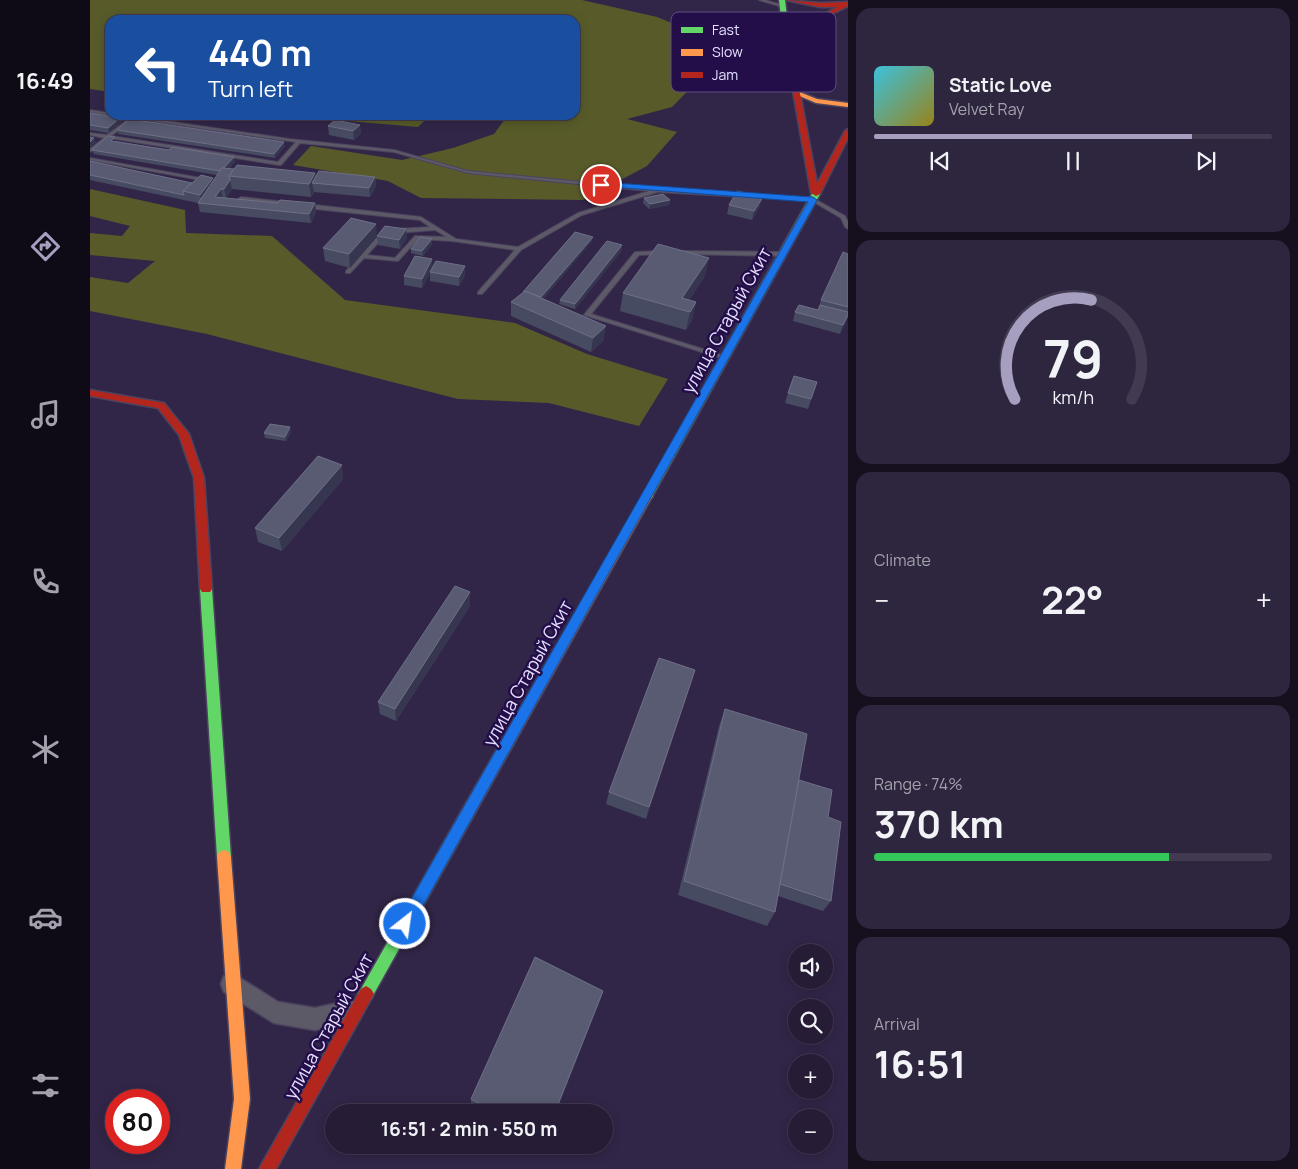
<!DOCTYPE html>
<html lang="en">
<head>
<meta charset="utf-8">
<style>
  :root { --surface:#261c36; --page:#2e253e; --text:#f1f3f6; --muted:#a4a1ad; --line:#423a51; --accent:#a79fbf }
  body { margin:0; font-family:Manrope,sans-serif; background:var(--page); color:var(--text); height:100vh; display:flex; flex-direction:column; font-size:19px; white-space:nowrap }
  * { box-sizing:border-box; margin:0 }
  p { font-size:16px; color:var(--muted) }
  .icon { flex:none; width:28px; height:28px; fill:none; stroke:currentColor; stroke-width:2; stroke-linecap:round; stroke-linejoin:round }
  .map { position:relative; flex:1; overflow:hidden }
  .side { display:flex; flex-direction:column; gap:8px; padding:8px; background:#150f1e; width:450px }
  .side>* { flex:none }
  .guide { position:absolute; left:15px; top:15px; width:475px; height:105px; border-radius:15px; box-shadow:0 2px 12px #0003,0 0 0 1px var(--line); background:#1a4fa0; color:#fff; overflow:hidden }
  .controls { position:absolute; left:698px; top:944px; display:grid; gap:10px }
  .controls a { display:grid; place-items:center; width:45px; height:45px; border-radius:50%; background:var(--surface); box-shadow:0 2px 12px #0003,0 0 0 1px var(--line); font-size:25px }
  .speed { position:absolute; left:15px; top:1089px; display:flex; gap:10px; font-size:25px; font-weight:700; text-align:center }
  .speed>* { display:grid; place-content:center; width:65px; height:65px; border-radius:50%; background:var(--surface); box-shadow:0 2px 12px #0003,0 0 0 1px var(--line); line-height:1 }
  .speed .limit { border:8px solid #d22; background:#fff; color:#111 }
  .pin { position:absolute; display:grid; place-items:center; width:42px; height:42px; color:#fff; margin:-21px; border:2px solid #fff; border-radius:50%; box-shadow:0 1px 5px #0007 }
  .me { position:absolute; width:55px; margin:-28px; rotate:30deg; stroke-linejoin:round; filter:drop-shadow(0 0 4px #0008) }
  .turn { display:flex; align-items:center; gap:18px; height:105px; padding:0 20px; font-size:22px }
  .turn .icon { width:65px; height:65px; stroke-width:2.5 }
  .turn b { display:block; font-size:35px; line-height:42px }
  .big { font-size:38px; font-weight:700; line-height:1.1 }
  .side .card { flex:1; display:flex; flex-direction:column; justify-content:center; gap:8px; min-width:0; padding:0 18px; border-radius:15px; background:var(--page) }
  .side .dial { align-items:center; gap:0 }
  .dial svg { height:130px; overflow:visible; fill:none; stroke:var(--line); stroke-width:7; stroke-linecap:round; text-anchor:middle }
  .dial text { fill:var(--text); stroke:none }
  .song { display:flex; align-items:center; gap:15px }
  .cover { width:60px; height:60px; border-radius:8px; background:linear-gradient(135deg,hsl(190 70% 55%),hsl(50 70% 35%)) }
  .played { height:5px; border-radius:2px; background:linear-gradient(90deg,var(--accent) 80%,var(--line) 80%) }
  .keys { display:flex; justify-content:space-around; direction:ltr }
  .heat { display:flex; justify-content:space-between; align-items:center; font-size:28px; direction:ltr }
  .charge { height:8px; border-radius:4px; background:linear-gradient(90deg,#34c759 74%,var(--line) 0) }
  .trip { position:absolute; left:235px; top:1104px; width:288px; height:50px; border-radius:25px; background:var(--surface); box-shadow:0 2px 12px #0003,0 0 0 1px var(--line); font-weight:700; line-height:50px; text-align:center }
  main { display:flex; flex:1; min-height:0 }
  .menu { display:flex; flex-direction:column; width:90px; justify-content:space-around; align-items:center; background:#0f0b16; color:var(--muted) }
  .menu .icon { width:35px; height:35px }
  .menu .on { color:var(--accent) }
  .menu b { font-size:22px; color:var(--text) }
  .map>svg:first-child { display:block }
  .forest { fill:#585b29 }
  .lines { fill:none; stroke-linecap:round; stroke-linejoin:round }
  .lane-casing { stroke:#4c435f; stroke-width:2 }
  .street-casing { stroke:#4c435f; stroke-width:3 }
  .fast-casing { stroke:#4c435f; stroke-width:3 }
  .slow-casing { stroke:#4c435f; stroke-width:3 }
  .jam-casing { stroke:#4c435f; stroke-width:3 }
  .lane { fill:#5d5a68; fill-rule:evenodd }
  .street { fill:#5d5a68; fill-rule:evenodd }
  .fast { fill:#63d668; fill-rule:evenodd }
  .slow { fill:#ff974d; fill-rule:evenodd }
  .jam { fill:#b3261e; fill-rule:evenodd }
  .wall { fill:#474b61 }
  .shaded-wall { fill:#373650 }
  .building { fill:#585b72; stroke:#6e7088 }
  .route { fill:#1a73e8; stroke:#114b97 }
  .labels { text-anchor:middle; dominant-baseline:central; stroke-width:5; stroke-linejoin:round; paint-order:stroke }
  .street-label { font-size:18px; fill:#e6e0ff; stroke:#230e4a }
  .key { fill:#230e4a; stroke:#5e4d80; stroke-width:1 }
  .key-label { font-size:14px; fill:#e6e0ff }
</style>
</head>
<body>
<main>
<nav class="menu">
<b>16:49</b>
<svg class="icon on" aria-label="directions" viewBox="0 0 24 24"><path d="M12 3l9 9-9 9-9-9zM9 14v-3h6M13 9l2 2-2 2"/></svg>
<svg class="icon" aria-label="music" viewBox="0 0 24 24"><path d="M9 18V5l10-2v13"/><circle cx="6" cy="18" r="3"/><circle cx="16" cy="16" r="3"/></svg>
<svg class="icon" aria-label="phone" viewBox="0 0 24 24"><path d="M5 4h4l2 5-3 2q2 4 5 5l2-3 5 2v4C11 20 4 13 5 4z"/></svg>
<svg class="icon" aria-label="climate" viewBox="0 0 24 24"><path d="M12 3v18M4 7l16 10M4 17L20 7"/></svg>
<svg class="icon" aria-label="car" viewBox="0 0 24 24"><path d="M5 17H2v-5l4-1 3-4h7l3 4 3 1v5h-3M9 17h6M6 11h13"/><circle cx="7" cy="17" r="2"/><circle cx="17" cy="17" r="2"/></svg>
<svg class="icon" aria-label="filters" viewBox="0 0 24 24"><path d="M4 7h16M4 17h16"/><circle cx="9" cy="7" r="2"/><circle cx="15" cy="17" r="2"/></svg>
</nav>
<div class="map">
<svg width="758" height="1169" viewBox="0 0 758 1169">
  <rect width="100%" height="100%" fill="#322648"/>
  <!-- forest -->
  <g class="forest">
    <polygon points="0,0 492,0 567,17 641,47 582,107 537,119 587,132 557,166 493,200 331,198 298,181 203,165 221,146 312,160 363,148 404,134 418,115 485,115 485,20 20,20 20,92 0,89"/>
    <polygon points="172,115 340,115 328,127 234,119 208,120"/>
    <polygon points="0,189 95,210 96,233 182,236 255,300 425,323 497,354 578,379 549,426 459,403 368,399 117,334 0,311 0,277 38,283 65,261 0,255 0,233 32,236 40,226 0,216"/>
  </g>
  <g class="lines">
    <defs>
      <g id="lane">
        <polygon points="669,0 675,0 695,6 693,7"/>
        <polygon points="0,110 20,113 20,115 21,115 20,115 0,112"/>
        <polygon points="25,115 36,115 199,139 304,150 378,171 565,189 568,188 723,198 755,216 758,222 758,229 755,227 751,218 722,201 568,192 492,215 431,250 392,294 388,294 388,292 425,250 362,241 328,239 308,261 274,258 260,273 256,273 256,271 292,232 297,233 277,255 305,258 325,236 357,237 345,230 308,233 305,231 308,229 340,227 330,220 216,208 213,206 216,204 331,217 366,239 428,247 488,213 559,191 378,173 304,152 210,143 191,165 189,165 19,138 0,152 0,149 14,138 0,135 0,133 17,135 36,121 38,122 38,123 21,136 188,162 206,142 27,116"/>
        <polygon points="0,158 116,179 118,180 116,181 0,160"/>
        <polygon points="151,197 197,202 200,204 197,206 149,200 148,199"/>
        <polygon points="571,251 574,253 573,254 549,255 501,314 635,356 635,358 631,358 494,315 545,252"/>
        <polygon points="593,251 691,252 694,254 691,256 591,254 590,253"/>
      </g>
      <polygon id="street" points="142,973 188,1002 225,1008 262,1000 270,1003 273,1011 270,1019 225,1030 184,1023 134,992 131,984 134,976"/>
      <g id="fast">
        <polygon points="689,0 695,0 699,34 696,36 693,34"/>
        <polygon points="723,192 730,194 563,495 562,498 554,498 553,495"/>
        <polygon points="116,585 120,586 122,589 141,857 139,862 134,864 129,862 127,857 110,589 112,586"/>
        <polygon points="376,810 381,812 383,816 381,820 281,999 276,1002 271,999 268,994 271,989 371,812"/>
      </g>
      <g id="slow">
        <polygon points="707,91 727,99 758,103 758,107 726,103 705,94 705,92"/>
        <polygon points="558,491 563,495 381,820 376,822 371,820 369,816 371,812 553,495"/>
        <polygon points="134,850 139,852 141,857 160,1099 151,1169 135,1169 144,1099 127,857 129,852"/>
      </g>
      <g id="jam">
        <polygon points="696,0 730,3 758,2 758,6 699,35 727,184 755,131 758,129 758,138 730,194 726,196 721,193 693,34 748,7 730,7"/>
        <polygon points="0,390 74,403 99,434 114,478 122,589 120,592 112,592 110,589 104,478 89,435 68,408 0,396"/>
        <polygon points="276,986 281,989 284,994 281,999 186,1169 169,1169 271,989"/>
      </g>
    </defs>
    <!-- lane casing -->
    <use href="#lane" class="lane-casing"/>
    <!-- street casing -->
    <use href="#street" class="street-casing"/>
    <!-- fast casing -->
    <use href="#fast" class="fast-casing"/>
    <!-- slow casing -->
    <use href="#slow" class="slow-casing"/>
    <!-- jam casing -->
    <use href="#jam" class="jam-casing"/>
    <!-- lane -->
    <use href="#lane" class="lane"/>
    <!-- street -->
    <use href="#street" class="street"/>
    <!-- fast -->
    <use href="#fast" class="fast"/>
    <!-- slow -->
    <use href="#slow" class="slow"/>
    <!-- jam -->
    <use href="#jam" class="jam"/>
  </g>
  <!-- wall -->
  <g class="wall">
    <polygon points="0,113 32,122 19,133 0,130"/>
    <polygon points="270,125 271,133 264,140 239,135 238,126"/>
    <polygon points="27,130 195,146 185,158 28,134"/>
    <polygon points="26,141 79,150 144,157 145,162 139,169 225,173 226,177 285,177 286,186 280,197 224,192 221,197 142,189 136,198 188,203 225,203 226,212 221,223 110,212 108,203 0,180 0,161 102,183 124,180 127,175 4,154 2,150"/>
    <polygon points="554,198 580,200 579,205 559,209 553,203"/>
    <polygon points="639,205 670,206 662,220 637,214"/>
    <polygon points="287,236 317,238 310,249 288,245"/>
    <polygon points="287,237 260,268 235,261 233,248"/>
    <polygon points="342,239 342,244 333,256 321,253 321,249"/>
    <polygon points="502,241 453,299 514,340 501,352 421,316 421,302 433,293 433,292"/>
    <polygon points="532,245 532,250 485,309 469,304 470,300"/>
    <polygon points="758,254 758,316 750,334 703,321 705,312 728,310 731,300"/>
    <polygon points="343,267 375,275 369,286 340,281 340,273 332,288 314,285 314,276"/>
    <polygon points="615,276 599,300 606,302 602,320 596,330 530,311 533,293"/>
    <polygon points="727,382 718,409 695,403 698,393"/>
    <polygon points="201,432 196,441 175,438 174,433"/>
    <polygon points="253,479 192,551 168,542 165,528"/>
    <polygon points="380,592 380,606 306,721 290,714 288,702"/>
    <polygon points="601,683 556,819 516,804 519,792"/>
    <polygon points="635,709 709,780 738,817 741,901 733,911 688,896 685,912 677,926 588,895 629,726"/>
    <polygon points="513,991 509,1003 466,1112 388,1112 381,1108 381,1099"/>
  </g>
  <!-- shaded-wall -->
  <g class="shaded-wall">
    <polygon points="30,118 32,122 19,133 18,128"/>
    <polygon points="270,125 271,133 264,140 263,131"/>
    <polygon points="4,138 6,142 0,147 0,142"/>
    <polygon points="194,142 195,146 185,158 184,154"/>
    <polygon points="144,157 145,162 132,176 131,171"/>
    <polygon points="225,173 227,183 222,183 224,192 221,197 219,184"/>
    <polygon points="285,177 286,186 280,197 279,188"/>
    <polygon points="123,178 125,187 112,204 110,195"/>
    <polygon points="140,180 142,189 136,198 134,189"/>
    <polygon points="131,189 133,198 125,197"/>
    <polygon points="673,197 670,206 662,220 664,211"/>
    <polygon points="580,200 579,205 559,209 560,204"/>
    <polygon points="225,203 226,212 221,223 219,214"/>
    <polygon points="286,224 287,237 260,268 259,254"/>
    <polygon points="316,229 317,238 310,249 309,240"/>
    <polygon points="503,237 502,241 451,302 451,297"/>
    <polygon points="342,239 342,244 333,256 332,251"/>
    <polygon points="532,245 532,250 485,309 485,304"/>
    <polygon points="619,258 615,276 593,310 592,298"/>
    <polygon points="342,259 343,268 340,272 340,273 332,288 332,279"/>
    <polygon points="375,266 375,275 369,286 369,277"/>
    <polygon points="606,302 602,320 596,330 600,312"/>
    <polygon points="758,315 756,322 750,334 753,325"/>
    <polygon points="516,326 514,340 501,352 503,338"/>
    <polygon points="200,427 201,432 196,441 195,437"/>
    <polygon points="252,465 253,479 192,551 189,538"/>
    <polygon points="380,592 380,606 306,721 305,709"/>
    <polygon points="605,670 601,683 556,819 559,807"/>
    <polygon points="513,991 509,1003 466,1112 465,1112"/>
  </g>
  <!-- building -->
  <g class="building">
    <polygon points="0,113 30,118 18,128 0,125"/>
    <polygon points="39,119 194,142 184,154 27,130"/>
    <polygon points="245,120 270,125 263,131 238,126"/>
    <polygon points="18,136 25,137 21,141 79,150 82,147 144,157 134,168 132,168 130,171 2,150"/>
    <polygon points="0,137 4,138 0,142"/>
    <polygon points="0,161 102,183 93,191 94,195 0,175"/>
    <polygon points="147,165 225,173 219,184 139,176"/>
    <polygon points="132,168 144,169 139,176 140,180 134,189 131,189 125,197 188,203 190,200 225,203 219,214 108,203"/>
    <polygon points="229,171 285,177 279,188 222,183"/>
    <polygon points="111,175 123,178 110,195 93,191"/>
    <polygon points="647,191 673,197 664,211 639,205"/>
    <polygon points="573,194 580,200 560,204 554,198"/>
    <polygon points="261,218 286,224 259,254 233,248"/>
    <polygon points="295,226 316,229 309,240 287,236"/>
    <polygon points="485,232 503,237 451,297 435,291 433,292"/>
    <polygon points="330,237 342,239 332,251 321,249"/>
    <polygon points="517,241 532,245 485,304 470,300"/>
    <polygon points="568,244 619,258 592,298 606,302 600,312 533,293"/>
    <polygon points="753,252 758,254 758,307 731,300"/>
    <polygon points="325,256 342,259 332,279 314,276"/>
    <polygon points="346,261 375,266 369,277 340,272"/>
    <polygon points="435,291 516,326 503,338 421,302"/>
    <polygon points="709,305 728,310 730,305 758,312 758,315 753,325 705,312"/>
    <polygon points="704,376 727,382 721,399 698,393"/>
    <polygon points="180,424 200,427 195,437 174,433"/>
    <polygon points="228,456 252,465 189,538 165,528"/>
    <polygon points="365,586 380,592 305,709 288,702"/>
    <polygon points="569,658 605,670 559,807 519,792"/>
    <polygon points="635,709 717,734 685,912 594,881"/>
    <polygon points="709,780 742,790 738,817 751,822 741,901 690,884"/>
    <polygon points="445,957 513,991 465,1112 406,1112 381,1099"/>
  </g>
  <!-- route -->
  <polygon class="route" points="511,182 723,197 727,200 320,929 315,931 310,929 308,924 310,919 718,202 508,186 507,185"/>
  <g class="labels">
    <!-- street labels -->
    <g class="street-label">
      <text transform="translate(636 320) rotate(-61)">улица Старый Скит</text>
      <text transform="translate(437 673) rotate(-61)">улица Старый Скит</text>
      <text transform="translate(238 1026) rotate(-61)">улица Старый Скит</text>
    </g>
  </g>
  <!-- legend -->
  <rect x="581" y="12" width="165" height="80" rx="8" class="key"/>
  <rect x="591" y="27" width="22" height="6" fill="#63d668"/>
  <rect x="591" y="49" width="22" height="7" fill="#ff974d"/>
  <rect x="591" y="72" width="22" height="6" fill="#b3261e"/>
  <g class="key-label">
    <text x="622" y="35">Fast</text>
    <text x="622" y="57">Slow</text>
    <text x="622" y="80">Jam</text>
  </g>
</svg>
<div class="controls">
<a><svg class="icon" aria-label="sound" viewBox="0 0 24 24"><path d="M4 9h4l5-4v14l-5-4H4zM17 9q2 3 0 6"/></svg></a>
<a><svg class="icon" aria-label="search" viewBox="0 0 24 24"><circle cx="10" cy="10" r="6"/><path d="M15 15l6 6"/></svg></a>
<a>+</a>
<a>−</a>
</div>
<div class="speed"><div class="limit">80</div></div>
<div class="pin" style="left:511px;top:185px;background:#d93025"><svg class="icon" aria-label="arrive" viewBox="0 0 24 24"><path d="M6 21V4h12l-3 4 3 4H6"/></svg></div>
<svg class="me" style="left:315px;top:924px" viewBox="-20 -20 40 40"><circle r="17" fill="#1a73e8" stroke="#fff" stroke-width="3"/><path d="M0-11L8 9 0 5-8 9z" fill="#fff"/></svg>
<div class="trip">16:51 · 2 min · 550 m</div>
<div class="guide">
<div class="turn"><svg class="icon" aria-label="left" viewBox="0 0 24 24"><path d="M17 20v-9H6M10 6l-5 5 5 5"/></svg><div><b>440 m</b>Turn left</div></div>
</div>
</div>
<section class="side">
<div class="card">
<div class="song"><i class="cover"></i><div><b>Static Love</b><p>Velvet Ray</p></div></div>
<div class="played"></div>
<div class="keys"><svg class="icon" aria-label="previous" viewBox="0 0 24 24"><path d="M18 5L8 12l10 7zM5 5v14"/></svg><svg class="icon" aria-label="pause" viewBox="0 0 24 24"><path d="M8 5v14M16 5v14"/></svg><svg class="icon" aria-label="next" viewBox="0 0 24 24"><path d="M6 5l10 7-10 7zM19 5v14"/></svg></div>
</div>
<div class="card dial"><svg viewBox="0 0 100 80">
<path d="M14 69A42 42 0 1 1 86 69"/>
<path d="M14 69A42 42 0 0 1 61 8" stroke="#a79fbf"/>
<text x="50" y="56" font-size="32" font-weight="700">79</text>
<text x="50" y="72" font-size="11">km/h</text>
</svg></div>
<div class="card"><p>Climate</p>
<div class="heat"><a>−</a><b class="big">22°</b><a>+</a></div>
</div>
<div class="card"><p>Range · 74%</p><b class="big">370 km</b><div class="charge"></div></div>
<div class="card"><p>Arrival</p><b class="big">16:51</b></div>
</section>
</main>
</body>
</html>
